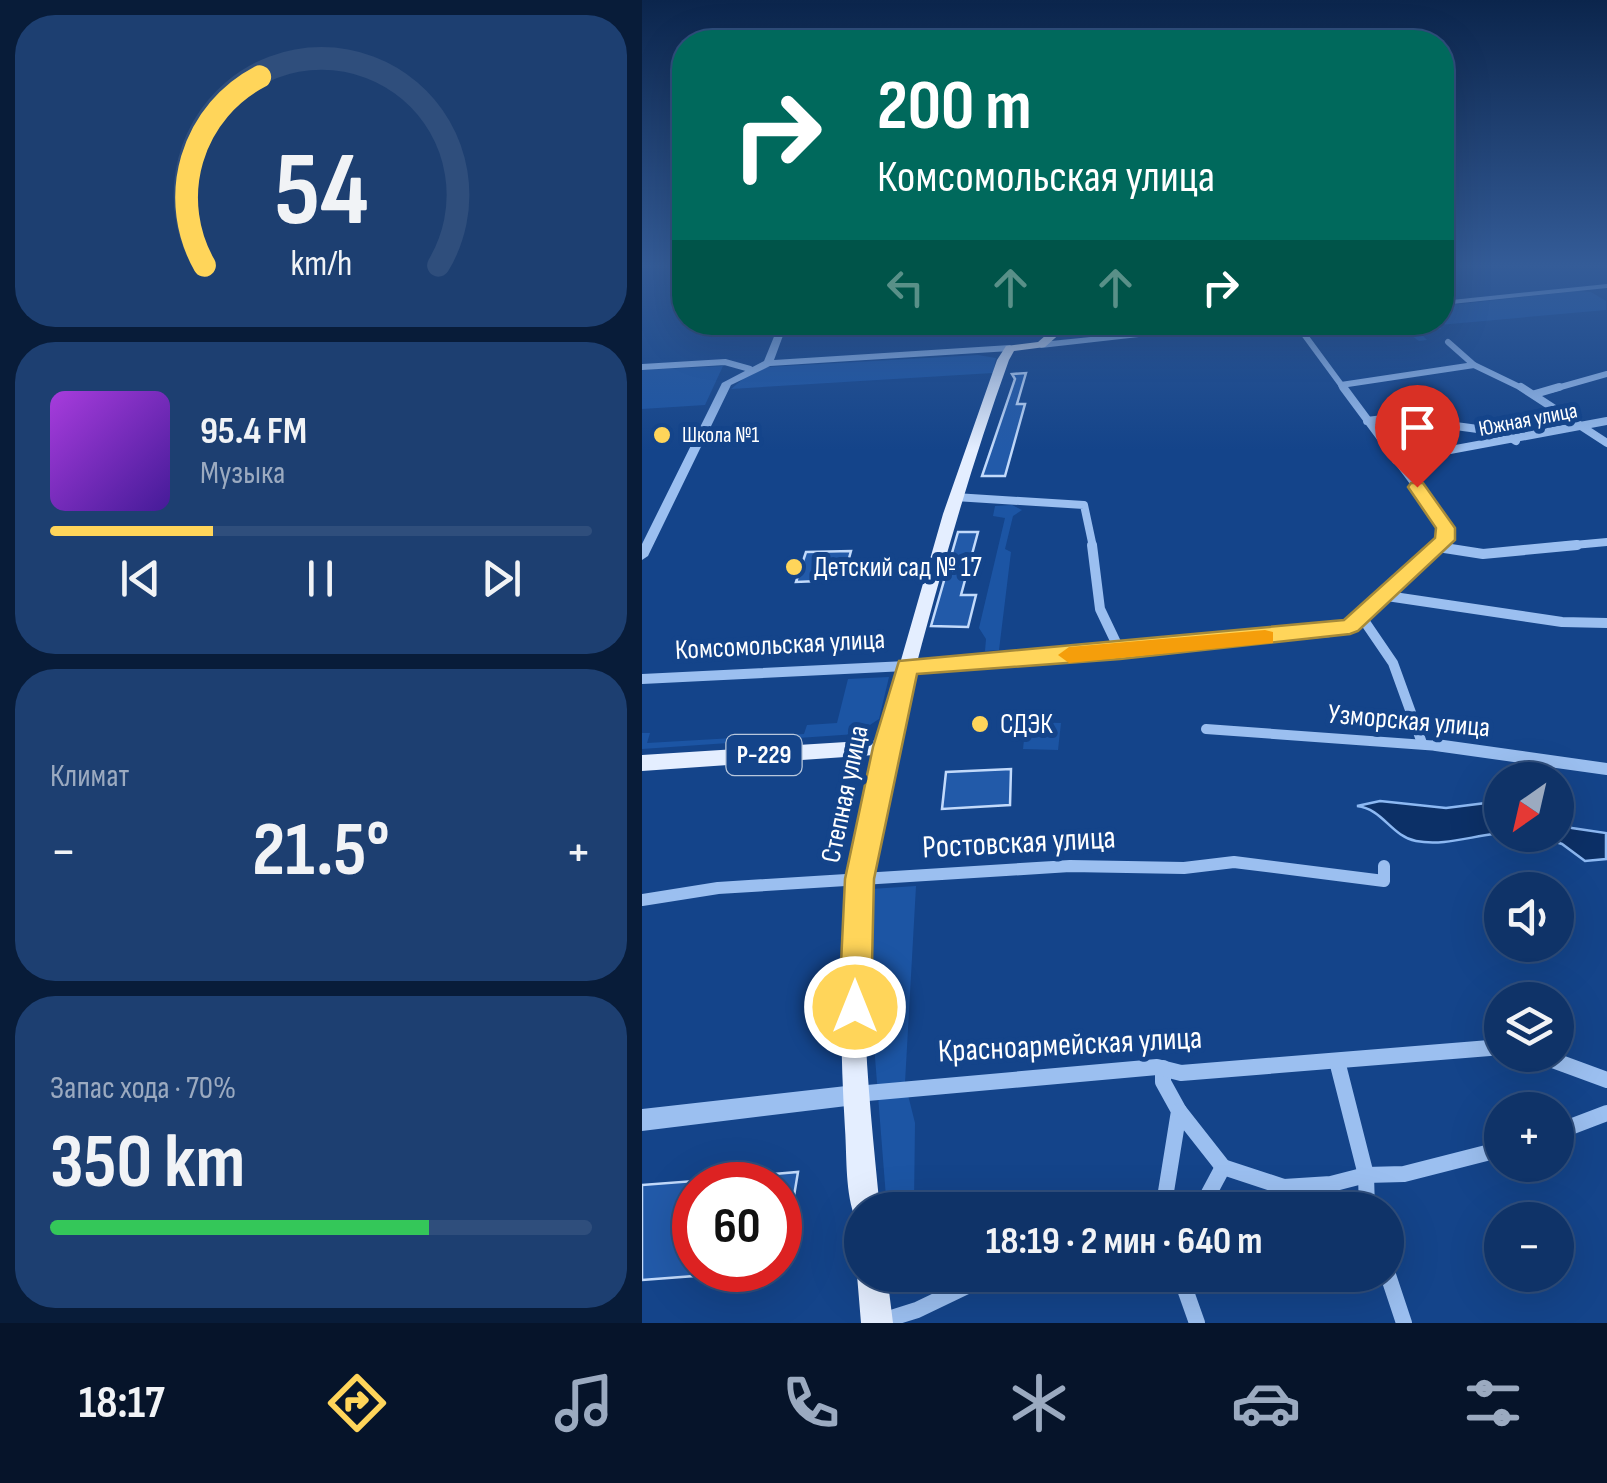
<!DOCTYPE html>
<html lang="ru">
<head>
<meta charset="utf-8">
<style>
  :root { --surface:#0f3368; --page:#1d3f71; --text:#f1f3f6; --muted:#9baac0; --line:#2f4e7c; --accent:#ffd55a }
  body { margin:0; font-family:"Sofia Sans Condensed",sans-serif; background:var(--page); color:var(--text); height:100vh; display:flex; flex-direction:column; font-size:38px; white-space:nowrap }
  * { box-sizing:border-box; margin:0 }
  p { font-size:32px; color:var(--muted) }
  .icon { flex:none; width:55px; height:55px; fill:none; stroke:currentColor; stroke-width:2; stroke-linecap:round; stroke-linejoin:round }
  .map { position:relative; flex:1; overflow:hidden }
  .details { display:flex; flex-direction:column; gap:15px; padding:15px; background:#081c39; width:642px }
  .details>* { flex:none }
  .guide { position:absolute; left:30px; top:30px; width:782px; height:305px; border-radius:40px; box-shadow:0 10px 40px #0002,0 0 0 2px var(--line); background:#00695c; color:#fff; overflow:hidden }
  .needle { width:65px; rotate:214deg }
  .controls { position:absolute; left:842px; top:762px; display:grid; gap:20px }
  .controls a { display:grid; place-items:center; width:90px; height:90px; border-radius:50%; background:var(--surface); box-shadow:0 10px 40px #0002,0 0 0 2px var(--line); font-size:50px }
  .speed { position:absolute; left:30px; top:1162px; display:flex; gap:20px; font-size:50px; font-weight:700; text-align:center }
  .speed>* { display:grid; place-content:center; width:130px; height:130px; border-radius:50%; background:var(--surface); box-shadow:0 10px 40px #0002,0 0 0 2px var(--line); line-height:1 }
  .speed .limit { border:15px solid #d22; background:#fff; color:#111 }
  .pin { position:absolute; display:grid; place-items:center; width:85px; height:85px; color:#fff; margin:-102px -42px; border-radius:50% 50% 50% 0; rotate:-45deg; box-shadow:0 0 10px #0007 }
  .pin .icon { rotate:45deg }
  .me { position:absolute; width:110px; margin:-55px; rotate:0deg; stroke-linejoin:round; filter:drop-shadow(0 0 8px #0008) }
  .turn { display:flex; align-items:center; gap:35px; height:210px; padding:0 40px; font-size:45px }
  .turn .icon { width:130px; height:130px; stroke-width:2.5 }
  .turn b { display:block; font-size:70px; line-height:85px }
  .lanes { display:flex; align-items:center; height:95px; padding:0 40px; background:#0003; justify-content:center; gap:50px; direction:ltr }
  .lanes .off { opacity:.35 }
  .big { font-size:75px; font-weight:700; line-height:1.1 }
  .details .widget { flex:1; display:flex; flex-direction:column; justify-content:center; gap:15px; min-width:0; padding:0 35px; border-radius:40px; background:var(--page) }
  .details .dial { align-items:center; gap:0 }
  .dial svg { height:260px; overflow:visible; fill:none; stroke:var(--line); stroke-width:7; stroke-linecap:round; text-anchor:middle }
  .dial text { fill:var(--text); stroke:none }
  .song { display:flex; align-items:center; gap:30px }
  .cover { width:120px; height:120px; border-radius:15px; background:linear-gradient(135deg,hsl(280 70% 55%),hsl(260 70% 35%)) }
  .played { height:10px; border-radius:5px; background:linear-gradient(90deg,var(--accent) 30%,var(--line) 30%) }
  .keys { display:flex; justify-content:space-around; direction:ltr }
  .heat { display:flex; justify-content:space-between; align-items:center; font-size:55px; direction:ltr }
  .charge { height:15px; border-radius:8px; background:linear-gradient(90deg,#34c759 70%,var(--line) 0) }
  .trip { position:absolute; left:202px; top:1192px; width:560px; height:100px; border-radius:50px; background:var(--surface); box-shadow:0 10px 40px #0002,0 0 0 2px var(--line); font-weight:700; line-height:100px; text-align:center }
  .menu { display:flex; height:160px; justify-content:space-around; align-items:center; background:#06142a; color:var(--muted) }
  .menu .icon { width:70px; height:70px }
  .menu .active { color:var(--accent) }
  .menu b { font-size:45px; color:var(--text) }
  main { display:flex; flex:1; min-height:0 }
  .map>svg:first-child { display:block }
  .green { fill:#1c55a4 }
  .water { fill:#0c3067; stroke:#8db9f3; stroke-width:2.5 }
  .building { fill:#225aa9; stroke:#c2dafb; stroke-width:2.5 }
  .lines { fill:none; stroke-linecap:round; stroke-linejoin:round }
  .minor-far4 { stroke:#9bbff0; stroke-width:6 }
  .minor-far3 { stroke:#9bbff0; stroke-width:8 }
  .minor-far2 { stroke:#9bbff0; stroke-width:10 }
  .minor-far1 { stroke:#9bbff0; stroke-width:12 }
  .minor { stroke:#9bbff0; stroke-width:16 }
  .tertiary { fill:#9bbff0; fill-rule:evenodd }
  .primary { fill:#e4eeff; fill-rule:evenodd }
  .route { fill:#ffd55a; stroke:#a68a3a; stroke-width:2.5 }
  .slow { fill:#f59e0b }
  .poi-dot { fill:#ffd55a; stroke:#14448a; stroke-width:4 }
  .labels { text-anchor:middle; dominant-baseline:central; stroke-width:10; stroke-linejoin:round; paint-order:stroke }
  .far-street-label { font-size:22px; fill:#fff; stroke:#14448a }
  .far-poi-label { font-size:22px; fill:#fff; stroke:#14448a; text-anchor:start }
  .shield { fill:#14448a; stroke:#b8c7dc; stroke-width:2.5 }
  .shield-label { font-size:25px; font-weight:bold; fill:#fff }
  .poi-label { font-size:28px; fill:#fff; stroke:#14448a; text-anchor:start }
  .street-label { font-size:28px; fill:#fff; stroke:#14448a }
  .near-street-label { font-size:32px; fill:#fff; stroke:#14448a }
</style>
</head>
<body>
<main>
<section class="details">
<div class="widget dial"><svg viewBox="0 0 100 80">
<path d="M14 69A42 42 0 1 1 86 69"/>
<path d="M14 69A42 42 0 0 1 31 11" stroke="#ffd55a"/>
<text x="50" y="56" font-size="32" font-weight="700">54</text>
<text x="50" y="72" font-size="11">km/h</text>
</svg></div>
<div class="widget">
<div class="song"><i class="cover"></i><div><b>95.4 FM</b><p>Музыка</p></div></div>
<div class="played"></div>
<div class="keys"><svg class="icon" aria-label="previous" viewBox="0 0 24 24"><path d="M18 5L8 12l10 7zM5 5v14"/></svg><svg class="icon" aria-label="pause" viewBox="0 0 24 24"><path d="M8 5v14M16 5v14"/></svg><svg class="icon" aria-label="next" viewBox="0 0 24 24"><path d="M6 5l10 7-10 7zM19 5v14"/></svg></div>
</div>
<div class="widget"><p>Климат</p>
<div class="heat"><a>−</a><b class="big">21.5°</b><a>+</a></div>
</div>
<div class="widget"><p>Запас хода · 70%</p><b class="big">350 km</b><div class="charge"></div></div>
</section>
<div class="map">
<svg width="965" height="1323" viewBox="0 0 965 1323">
  <rect width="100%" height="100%" fill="#14448a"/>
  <!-- green -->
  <g class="green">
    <polygon points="935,291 949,292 964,301 964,310 797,325 799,329 777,332 785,340 777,341 751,323 800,322 800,306"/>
    <polygon points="336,355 354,358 351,373 89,389 108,373 126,367"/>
    <polygon points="81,366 63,405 0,409 0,370"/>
    <polygon points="370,505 380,510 371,516 363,549 369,552 357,650 343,651 344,639 337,628 363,518 351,516 353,506"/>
    <polygon points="247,677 237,719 214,734 0,749 0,733 8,733 5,743 162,734 165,725 195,723 206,679"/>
    <polygon points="384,722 419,723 416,750 381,749"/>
    <polygon points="274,886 263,1083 273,1123 272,1203 287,1210 245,1210 226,968 229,889"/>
  </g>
  <!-- water -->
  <g class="water">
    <path d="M738 801 804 808 860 801V835H869L873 846 852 834C827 837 800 846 774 841 749 836 741 809 715 806Z"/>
    <polygon points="915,818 930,828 964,833 964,859 943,861 920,844 892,835 915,835"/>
  </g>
  <!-- building -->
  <g class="building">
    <polygon points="384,373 375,404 383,404 363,476 340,476 373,379 370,374"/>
    <polygon points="316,532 336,532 319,595 334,595 326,627 289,626"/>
    <polygon points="209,551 204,569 180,570 177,581 154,582 164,552"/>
    <polygon points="369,769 368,805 300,809 304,772"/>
    <polygon points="156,1172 143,1250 138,1250 138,1185 84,1185 84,1178"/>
    <polygon points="52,1181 52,1276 0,1280 0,1185"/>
  </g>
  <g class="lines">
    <!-- minor-far4 -->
    <g class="minor-far4">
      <polyline points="653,322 703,390"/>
      <polyline points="806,342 832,365 884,390"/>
      <polyline points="0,367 83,362 108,369"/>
      <polyline points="699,385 832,365"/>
      <polyline points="908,390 965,374"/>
    </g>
    <!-- minor-far3 -->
    <g class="minor-far3">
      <polyline points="701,387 796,515 805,534 792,547"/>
      <polyline points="879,387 965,443"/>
      <polyline points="893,394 917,387"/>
      <path d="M782 414C811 434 844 422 874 441"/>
      <polyline points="725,421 807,411"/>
      <polyline points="754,460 965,421"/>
      <polyline points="313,497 442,505 451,547"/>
      <polyline points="910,547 965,542"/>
    </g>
    <!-- minor-far2 -->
    <g class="minor-far2">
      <polyline points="450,545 458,609 478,651"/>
      <polyline points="796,547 841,554 935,545"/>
      <polyline points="745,596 920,622 965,623"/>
      <polyline points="721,619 751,663 780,743"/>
      <polyline points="0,679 367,661 688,632 721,619 794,545"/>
      <polyline points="564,729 811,747"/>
    </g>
    <!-- minor-far1 -->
    <g class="minor-far1">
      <polyline points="794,745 965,769"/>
      <polyline points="0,900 76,888 428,866 542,868 592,862 742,881 742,866"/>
    </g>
    <!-- minor -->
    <g class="minor">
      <polyline points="897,1055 965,1080"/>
      <polyline points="695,1061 724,1175 725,1210"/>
      <polyline points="521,1068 521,1082 537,1111 521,1210"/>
      <polyline points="214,1094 515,1067 539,1073 860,1047"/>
      <polyline points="537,1111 581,1167"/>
      <polyline points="915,1132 965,1113"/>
      <polyline points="558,1210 581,1167 642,1187 689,1184 724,1175 762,1174 860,1149"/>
      <polyline points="745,1272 762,1323"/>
      <polyline points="538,1275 555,1323"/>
      <polyline points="234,1323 275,1310 348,1275"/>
    </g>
    <!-- tertiary -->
    <g class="tertiary">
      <polygon points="965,284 965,288 800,305 800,301"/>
      <polygon points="138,322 146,322 132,360 368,345 372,348 368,351 128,366 89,385 6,556 0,560 0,544 80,383 122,361"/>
      <polygon points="597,322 631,322 399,348 395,345 399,342"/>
      <polygon points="213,1085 220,1088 223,1095 220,1102 213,1105 0,1131 0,1109"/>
    </g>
    <!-- primary -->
    <g class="primary">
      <path d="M419 322H431L403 347 372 351 367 360C328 468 297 578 268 689 251 758 232 827 226 898 216 1001 228 1107 238 1210H220V1223L214 1220C203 1194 205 1158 203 1129 195 995 198 886 232 755L0 771V755L236 740 301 514 355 360 364 346 396 342Z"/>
      <polygon points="220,1264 220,1275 245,1275 251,1323 219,1323 215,1275"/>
    </g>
  </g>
  <!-- sky -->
  <linearGradient id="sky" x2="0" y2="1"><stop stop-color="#0b254c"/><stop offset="0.59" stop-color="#345c98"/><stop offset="1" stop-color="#345c98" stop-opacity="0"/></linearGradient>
  <rect width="965" height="450" fill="url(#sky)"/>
  <!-- route -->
  <polygon class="route" points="769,483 781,483 813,528 813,540 716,631 708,634 478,659 275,674 232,879 229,1007 224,1018 213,1023 201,1018 197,1007 203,879 231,747 257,661 702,620 793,538 794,528 766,487"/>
  <!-- slow -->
  <polygon class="slow" points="623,630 631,632 631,643 427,663 416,655 427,647"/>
  <!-- markers -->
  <g class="poi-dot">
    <circle cx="20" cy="435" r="10"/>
    <circle cx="152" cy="567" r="10"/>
    <circle cx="338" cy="724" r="10"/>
  </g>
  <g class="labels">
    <!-- far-street labels -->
    <g class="far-street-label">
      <text transform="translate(886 420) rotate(-11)">Южная улица</text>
    </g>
    <!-- far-poi labels -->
    <g class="far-poi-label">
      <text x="40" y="435">Школа №1</text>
    </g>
    <!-- shield labels -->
    <rect class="shield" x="84.5" y="735" width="75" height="40" rx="8"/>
    <g class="shield-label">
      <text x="122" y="755">Р-229</text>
    </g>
    <!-- poi labels -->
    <g class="poi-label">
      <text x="172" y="567">Детский сад № 17</text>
      <text x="358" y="724">СДЭК</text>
    </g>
    <!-- street labels -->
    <g class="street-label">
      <text transform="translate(138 645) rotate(-3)">Комсомольская улица</text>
      <text transform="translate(767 721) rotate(5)">Узморская улица</text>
      <text transform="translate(203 794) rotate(-78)">Степная улица</text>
    </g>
    <!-- near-street labels -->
    <g class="near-street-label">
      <text transform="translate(377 843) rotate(-3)">Ростовская улица</text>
      <text transform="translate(428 1045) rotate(-3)">Красноармейская улица</text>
    </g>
  </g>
</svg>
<div class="controls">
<a><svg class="needle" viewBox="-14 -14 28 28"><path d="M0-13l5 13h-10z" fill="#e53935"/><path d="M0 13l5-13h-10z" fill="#9baac0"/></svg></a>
<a><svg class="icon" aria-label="sound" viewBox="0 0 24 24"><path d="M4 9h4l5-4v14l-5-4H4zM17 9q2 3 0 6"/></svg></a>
<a><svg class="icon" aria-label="layers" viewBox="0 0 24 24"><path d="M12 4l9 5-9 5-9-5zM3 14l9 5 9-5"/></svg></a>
<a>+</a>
<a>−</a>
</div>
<div class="speed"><div class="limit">60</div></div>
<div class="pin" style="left:775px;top:487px;background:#d93025"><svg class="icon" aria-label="arrive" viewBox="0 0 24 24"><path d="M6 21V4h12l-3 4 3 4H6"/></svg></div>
<svg class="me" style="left:213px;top:1007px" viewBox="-20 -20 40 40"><circle r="17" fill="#ffd55a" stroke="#fff" stroke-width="3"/><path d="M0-11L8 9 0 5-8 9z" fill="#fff"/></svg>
<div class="trip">18:19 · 2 мин · 640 m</div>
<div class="guide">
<div class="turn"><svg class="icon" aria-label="right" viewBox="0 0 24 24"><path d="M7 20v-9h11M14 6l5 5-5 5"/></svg><div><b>200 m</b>Комсомольская улица</div></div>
<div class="lanes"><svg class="icon off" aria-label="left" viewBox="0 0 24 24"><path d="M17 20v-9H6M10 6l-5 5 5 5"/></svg><svg class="icon off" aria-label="ahead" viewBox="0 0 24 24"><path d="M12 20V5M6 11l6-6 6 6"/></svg><svg class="icon off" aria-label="ahead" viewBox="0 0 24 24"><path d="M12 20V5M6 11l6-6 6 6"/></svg><svg class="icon" aria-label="right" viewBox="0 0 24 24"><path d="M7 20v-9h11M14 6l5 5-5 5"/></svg></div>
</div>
</div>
</main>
<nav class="menu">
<b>18:17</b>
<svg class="icon active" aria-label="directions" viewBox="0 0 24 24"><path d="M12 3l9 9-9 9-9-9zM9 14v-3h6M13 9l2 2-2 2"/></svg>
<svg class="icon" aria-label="music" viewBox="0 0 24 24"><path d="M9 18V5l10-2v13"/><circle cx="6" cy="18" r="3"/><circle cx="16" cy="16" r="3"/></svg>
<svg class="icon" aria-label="phone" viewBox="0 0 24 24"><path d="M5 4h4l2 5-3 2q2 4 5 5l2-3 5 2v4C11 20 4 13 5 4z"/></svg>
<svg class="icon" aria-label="climate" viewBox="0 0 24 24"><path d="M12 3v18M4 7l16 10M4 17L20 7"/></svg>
<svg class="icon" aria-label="car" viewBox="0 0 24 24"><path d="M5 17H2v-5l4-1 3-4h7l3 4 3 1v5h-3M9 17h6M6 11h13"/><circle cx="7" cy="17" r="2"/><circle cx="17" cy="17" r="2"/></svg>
<svg class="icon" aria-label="filters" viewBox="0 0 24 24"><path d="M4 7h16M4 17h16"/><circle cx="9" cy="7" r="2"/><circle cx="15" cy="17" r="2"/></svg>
</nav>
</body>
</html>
